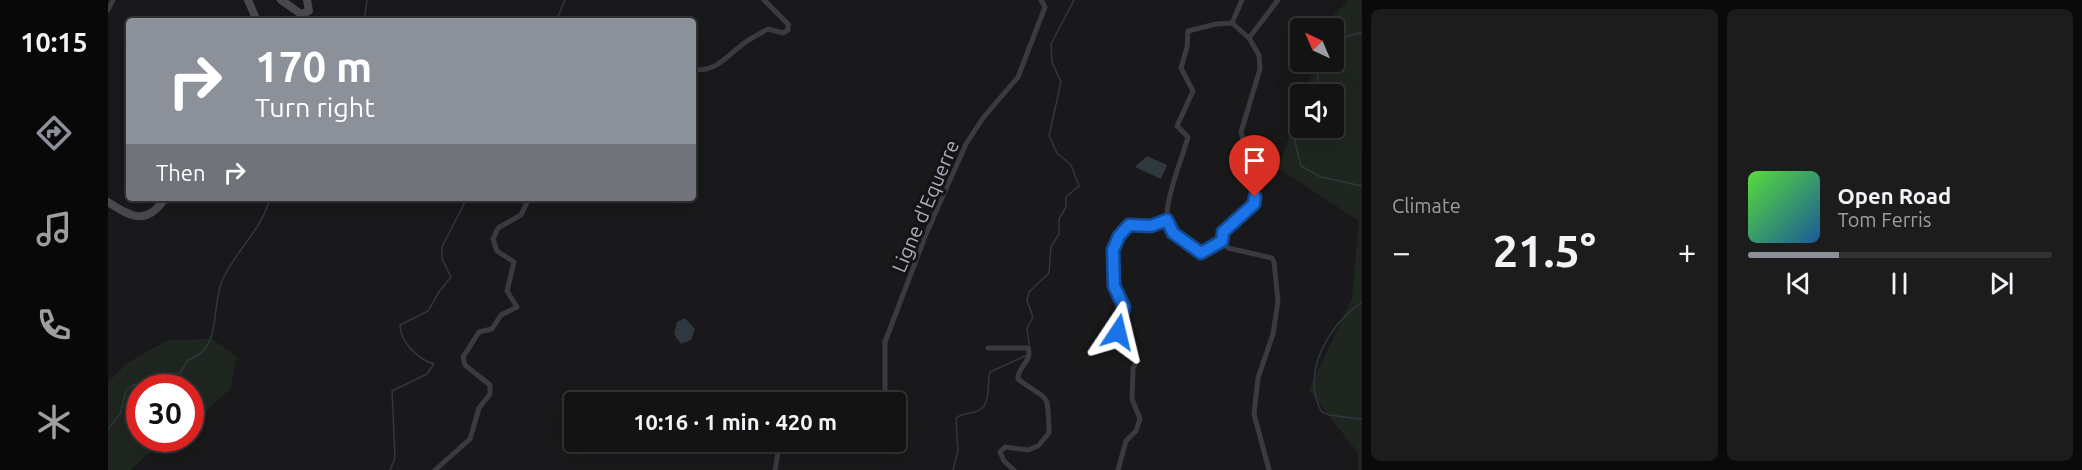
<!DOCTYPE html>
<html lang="en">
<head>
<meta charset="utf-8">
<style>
  :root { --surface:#131314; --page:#1c1c1d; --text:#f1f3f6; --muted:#9d9ea0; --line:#323234; --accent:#8c9099 }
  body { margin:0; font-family:Ubuntu,sans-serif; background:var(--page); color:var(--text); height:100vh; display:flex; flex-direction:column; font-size:22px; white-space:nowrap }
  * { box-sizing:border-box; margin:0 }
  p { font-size:20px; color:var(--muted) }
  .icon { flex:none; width:33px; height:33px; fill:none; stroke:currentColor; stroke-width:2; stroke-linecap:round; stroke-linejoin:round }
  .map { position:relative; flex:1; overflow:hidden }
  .sheet { display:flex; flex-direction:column; gap:9px; padding:9px; background:#0a0a0b; width:720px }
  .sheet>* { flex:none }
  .hud { position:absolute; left:18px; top:18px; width:570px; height:183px; border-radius:6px; box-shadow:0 6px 24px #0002,0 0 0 2px var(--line); background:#8c9099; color:#fff; overflow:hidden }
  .needle { width:39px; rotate:316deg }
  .tools { position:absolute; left:1182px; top:18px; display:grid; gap:12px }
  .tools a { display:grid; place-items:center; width:54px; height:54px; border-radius:6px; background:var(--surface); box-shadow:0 6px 24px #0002,0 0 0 2px var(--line); font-size:30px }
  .speed { position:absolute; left:18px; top:374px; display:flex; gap:12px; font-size:30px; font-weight:700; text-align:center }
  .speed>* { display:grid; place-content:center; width:78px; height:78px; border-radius:50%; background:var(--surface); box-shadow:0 6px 24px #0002,0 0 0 2px var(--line); line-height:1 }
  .speed .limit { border:9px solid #d22; background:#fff; color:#111 }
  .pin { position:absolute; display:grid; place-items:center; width:51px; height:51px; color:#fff; margin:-62px -26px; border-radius:50% 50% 50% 0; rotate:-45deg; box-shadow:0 0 6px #0007 }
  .pin .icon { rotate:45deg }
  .me { position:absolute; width:66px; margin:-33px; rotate:10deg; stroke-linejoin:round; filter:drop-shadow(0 0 4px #0008) }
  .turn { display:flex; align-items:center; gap:21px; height:126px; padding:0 30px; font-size:27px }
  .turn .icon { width:78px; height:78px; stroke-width:2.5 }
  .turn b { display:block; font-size:42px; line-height:51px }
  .then { display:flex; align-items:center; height:57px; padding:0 30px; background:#0003; gap:12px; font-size:22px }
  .big { font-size:45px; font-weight:600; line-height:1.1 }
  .sheet .widget { flex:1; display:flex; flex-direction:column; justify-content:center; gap:9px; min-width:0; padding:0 21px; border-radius:9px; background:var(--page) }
  .song { display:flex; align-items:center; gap:18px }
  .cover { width:72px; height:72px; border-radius:9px; background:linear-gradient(135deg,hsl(110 70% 55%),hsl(210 70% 35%)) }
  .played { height:6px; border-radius:3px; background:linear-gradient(90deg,var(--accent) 30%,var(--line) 30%) }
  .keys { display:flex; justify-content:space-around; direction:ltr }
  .heat { display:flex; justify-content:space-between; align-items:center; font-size:33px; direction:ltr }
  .sheet .tiles { flex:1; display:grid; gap:9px; grid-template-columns:repeat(2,1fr) }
  .trip { position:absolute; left:456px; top:392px; width:342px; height:60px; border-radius:6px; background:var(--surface); box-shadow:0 6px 24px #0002,0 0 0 2px var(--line); font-weight:600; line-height:60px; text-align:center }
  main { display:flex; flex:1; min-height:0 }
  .dock { display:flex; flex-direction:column; width:108px; justify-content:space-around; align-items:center; background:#080808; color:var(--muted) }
  .dock .icon { width:42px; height:42px }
  .dock .current { color:var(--accent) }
  .dock b { font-size:27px; color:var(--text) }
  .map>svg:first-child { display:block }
  .green { fill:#1f2620 }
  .water { fill:#2f383f }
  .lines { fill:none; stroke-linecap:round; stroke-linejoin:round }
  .stream { stroke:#2f383f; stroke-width:1.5 }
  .street { stroke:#3a3b40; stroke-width:5 }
  .secondary { stroke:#484a50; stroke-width:8 }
  .route-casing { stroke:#114b97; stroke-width:15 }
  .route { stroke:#1a73e8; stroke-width:10 }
  .labels { text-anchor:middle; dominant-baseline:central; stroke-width:6; stroke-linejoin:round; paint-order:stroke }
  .street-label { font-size:20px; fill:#acb0bb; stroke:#141416 }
</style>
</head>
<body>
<main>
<nav class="dock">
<b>10:15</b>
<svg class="icon current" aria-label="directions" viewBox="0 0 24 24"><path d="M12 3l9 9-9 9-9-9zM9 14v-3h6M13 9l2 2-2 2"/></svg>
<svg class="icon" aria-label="music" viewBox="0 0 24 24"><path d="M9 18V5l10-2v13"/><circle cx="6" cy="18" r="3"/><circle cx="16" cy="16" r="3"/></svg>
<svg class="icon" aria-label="phone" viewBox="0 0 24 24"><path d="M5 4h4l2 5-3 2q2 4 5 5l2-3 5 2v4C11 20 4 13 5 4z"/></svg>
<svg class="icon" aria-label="climate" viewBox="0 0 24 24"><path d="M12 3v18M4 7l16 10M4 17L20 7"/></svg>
</nav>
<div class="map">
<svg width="1254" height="470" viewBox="0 0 1254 470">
  <rect width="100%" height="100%" fill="#19191b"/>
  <!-- green -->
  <g class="green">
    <polygon points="1241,0 1254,0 1254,470 1250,470 1250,453 1201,390 1244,298 1251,221 1170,168 1192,107 1192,128 1226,128 1226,94 1197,94 1209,62 1226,62 1226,28 1221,28 1226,15"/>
    <polygon points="104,339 129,357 122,389 83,425 82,387 32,387 32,438 59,438 22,470 0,470 0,382 21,362 60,340"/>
  </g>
  <!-- water -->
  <g class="water">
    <polygon points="1039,156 1059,165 1053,179 1027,167"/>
    <polygon points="577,318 587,329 583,340 573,344 566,334 569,322"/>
  </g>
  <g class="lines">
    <!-- stream -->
    <g class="stream">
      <polyline points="256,21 259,0"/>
      <polyline points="448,21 457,0"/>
      <polyline points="1226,46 1237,37 1254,32"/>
      <polyline points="1209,94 1210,70 1214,62"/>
      <polyline points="1195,128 1187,142 1193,166 1213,177 1254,186"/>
      <path d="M1254 302C1221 325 1193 371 1213 411L1221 415 1254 419"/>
      <polyline points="922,351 919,328 925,317 919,301 921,292 941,273 943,247 951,234 951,219 958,207 958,197 971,186 963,165 949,153 941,136 953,82 944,62 943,44 966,0"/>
      <path d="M0 429 12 414 18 391 25 385 72 373 80 360C114 350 103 308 114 281 127 251 154 230 162 198"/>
      <path d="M282 470 287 458 284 391 319 374 326 364C311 360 292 342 292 325L320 311 331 292 343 277 334 259V247L359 198"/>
      <path d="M845 470 850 451 848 418C855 413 860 414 867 412 885 407 878 384 882 372L919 355"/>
    </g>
    <!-- street -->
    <g class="street">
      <polyline points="1134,0 1124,23 1141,38 1151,55 1152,69 1133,132 1140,159 1139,178 1147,202 1117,229 1113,238 1120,248 1164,258 1166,262 1170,301 1165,334 1150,378 1146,414 1161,470"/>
      <polyline points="0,10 5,0"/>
      <polyline points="1141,38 1170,0"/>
      <path d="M585 69C606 74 620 55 635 44 642 38 652 34 660 29L675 33 680 30V24L656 0"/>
      <path d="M1114 241 1090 253C1080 246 1064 237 1060 224 1054 206 1075 156 1080 137L1069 126 1085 91 1073 68 1079 47 1080 31 1108 24 1124 23"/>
      <path d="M880 348H920C925 361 909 367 910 379 941 403 940 389 941 433L930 446 920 450 897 447 892 452 896 461 906 470"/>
      <polyline points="769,402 777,393 777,342 818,234 858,144 875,118 910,77 937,7 933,0"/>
      <polyline points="327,470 362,439 371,408 382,394 382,385 357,365 355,357 371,332 384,329 393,315 409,307 399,291 406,262 389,251 385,239 390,228 413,215 421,198"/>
      <polyline points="667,470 671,447 677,441"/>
      <polyline points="1010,470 1018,441 1028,431 1032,419 1024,399 1025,368 1029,361 1010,332 1016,307 1006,286 1005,251 1010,236 1021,225 1043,226 1059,220"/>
    </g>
    <!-- secondary -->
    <g class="secondary">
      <polyline points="140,0 149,21"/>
      <polyline points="173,0 193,14 201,11 199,0"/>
      <path d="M0 202C23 217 39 226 57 198"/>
    </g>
  </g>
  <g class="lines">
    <defs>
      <polyline id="route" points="1010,332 1016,307 1006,286 1005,250 1011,236 1021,225 1043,226 1059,220 1065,233 1093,253 1114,241 1115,232 1146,204 1147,197"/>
    </defs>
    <!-- route casing -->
    <use href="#route" class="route-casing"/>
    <!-- route -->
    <use href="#route" class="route"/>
  </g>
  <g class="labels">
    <!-- street labels -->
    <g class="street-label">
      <text transform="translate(817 206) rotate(-67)">Ligne d'Equerre</text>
    </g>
  </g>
</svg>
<div class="tools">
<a><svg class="needle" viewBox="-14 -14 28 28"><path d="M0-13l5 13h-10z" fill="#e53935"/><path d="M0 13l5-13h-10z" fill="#9d9ea0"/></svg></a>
<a><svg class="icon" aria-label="sound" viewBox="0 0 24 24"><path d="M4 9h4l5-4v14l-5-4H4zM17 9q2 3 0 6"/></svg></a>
</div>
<div class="speed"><div class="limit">30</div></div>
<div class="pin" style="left:1147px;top:197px;background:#d93025"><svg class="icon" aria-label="arrive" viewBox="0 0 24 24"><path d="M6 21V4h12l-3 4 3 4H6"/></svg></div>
<svg class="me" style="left:1010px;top:332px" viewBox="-20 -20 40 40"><path d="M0-17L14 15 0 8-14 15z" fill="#1a73e8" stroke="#fff" stroke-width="4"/></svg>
<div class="trip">10:16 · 1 min · 420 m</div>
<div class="hud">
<div class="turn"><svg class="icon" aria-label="right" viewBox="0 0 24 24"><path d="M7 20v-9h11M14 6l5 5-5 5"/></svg><div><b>170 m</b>Turn right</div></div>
<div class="then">Then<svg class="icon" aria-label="right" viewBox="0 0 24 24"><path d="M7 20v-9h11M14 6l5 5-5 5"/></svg></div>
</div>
</div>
<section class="sheet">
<div class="tiles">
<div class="widget"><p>Climate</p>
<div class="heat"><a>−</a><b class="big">21.5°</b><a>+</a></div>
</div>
<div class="widget">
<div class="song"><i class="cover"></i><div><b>Open Road</b><p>Tom Ferris</p></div></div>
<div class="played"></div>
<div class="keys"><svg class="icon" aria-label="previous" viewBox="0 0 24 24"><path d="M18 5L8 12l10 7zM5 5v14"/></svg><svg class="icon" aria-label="pause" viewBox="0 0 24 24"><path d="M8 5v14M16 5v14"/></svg><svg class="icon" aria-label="next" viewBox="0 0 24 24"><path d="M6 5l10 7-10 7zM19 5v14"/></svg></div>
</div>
</div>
</section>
</main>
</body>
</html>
